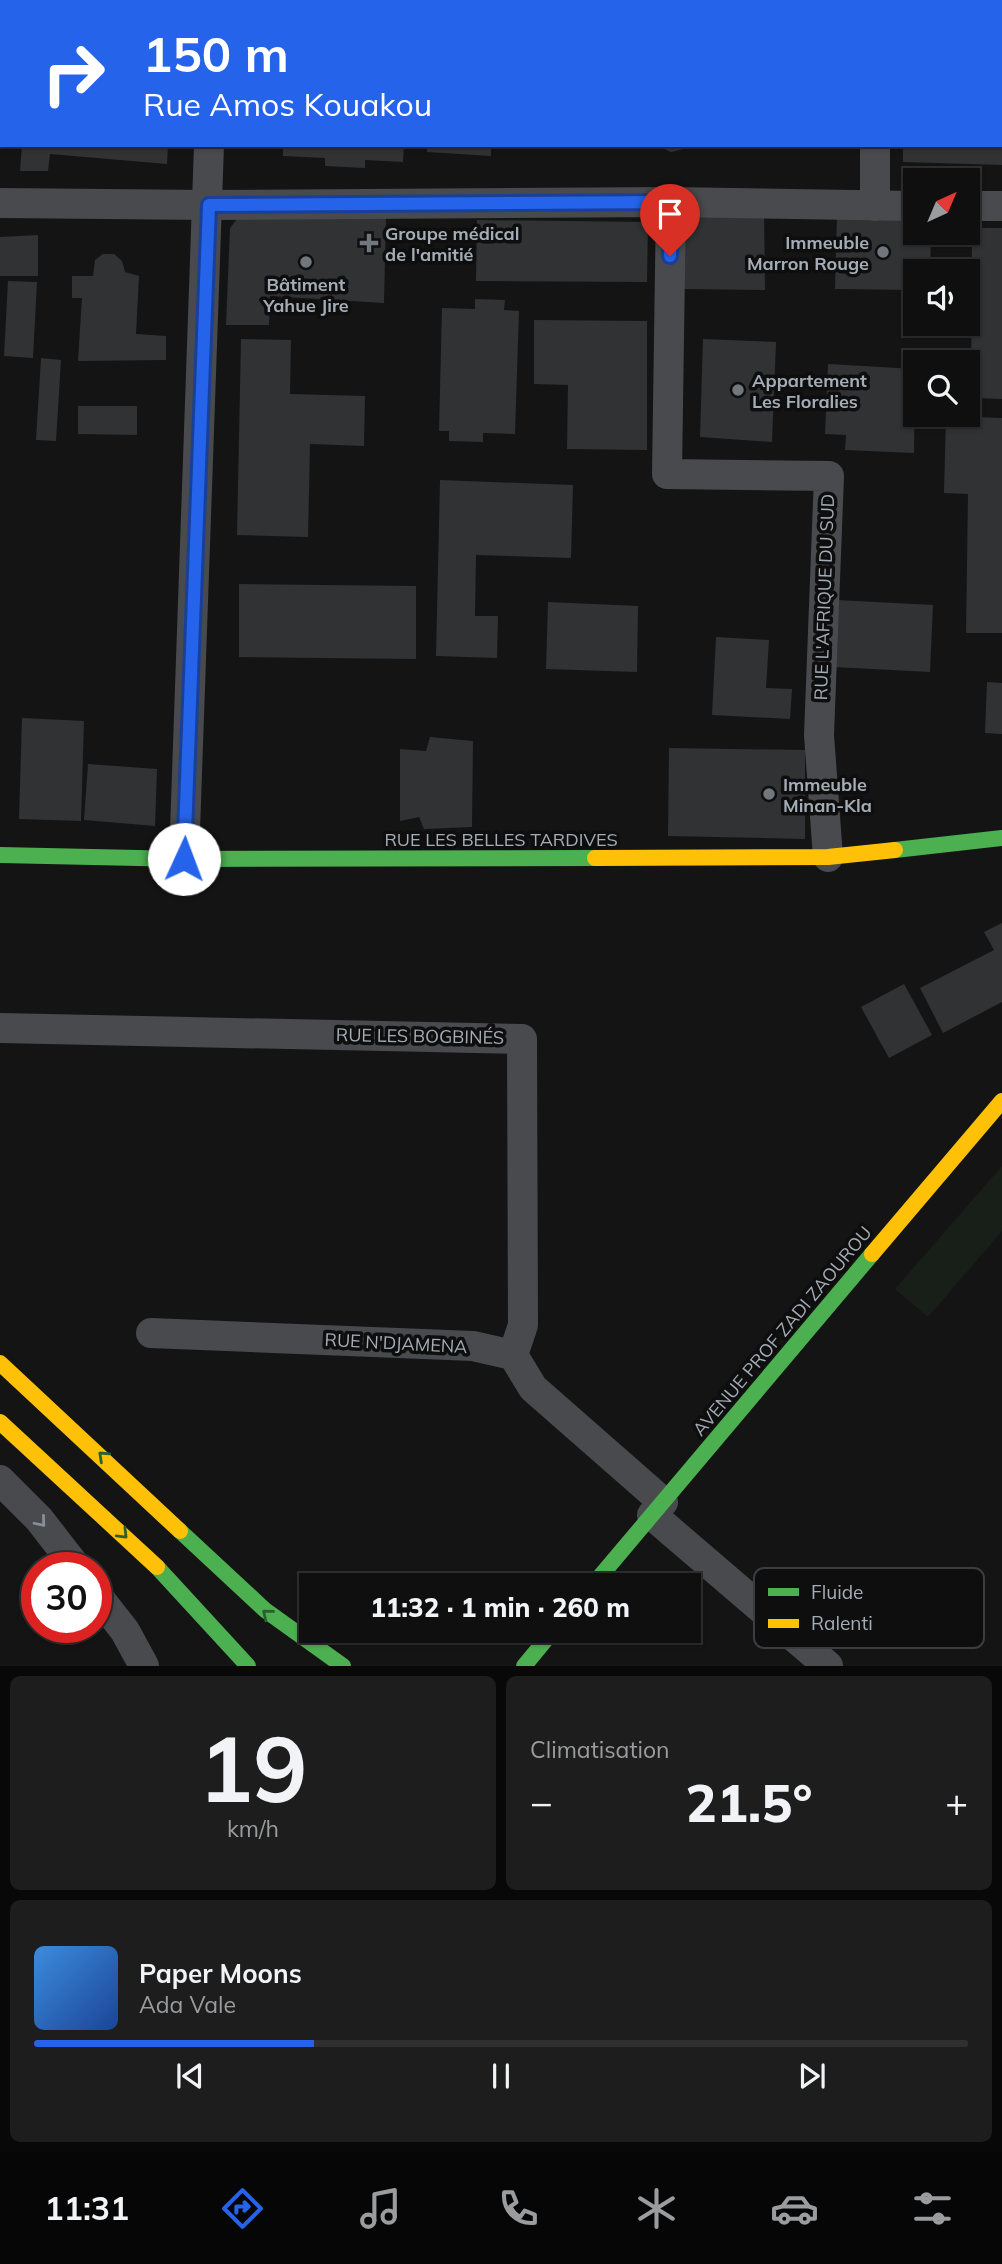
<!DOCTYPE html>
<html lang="fr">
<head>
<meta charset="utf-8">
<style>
  :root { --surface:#0f0f0f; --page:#1d1d1d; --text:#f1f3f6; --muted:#9b9c9e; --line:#2f2f2f; --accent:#2563eb }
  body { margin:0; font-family:Mulish,sans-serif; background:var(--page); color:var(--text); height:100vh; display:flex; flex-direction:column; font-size:26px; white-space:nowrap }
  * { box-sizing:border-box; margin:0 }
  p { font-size:23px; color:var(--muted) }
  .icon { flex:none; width:38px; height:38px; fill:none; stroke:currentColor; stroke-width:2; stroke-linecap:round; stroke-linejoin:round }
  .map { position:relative; height:1666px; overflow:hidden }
  .side { display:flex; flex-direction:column; gap:10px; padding:10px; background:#080808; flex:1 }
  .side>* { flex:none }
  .top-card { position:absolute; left:0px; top:0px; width:1003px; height:147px; box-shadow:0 2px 5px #0004,0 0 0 2px var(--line); background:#2563eb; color:#fff; overflow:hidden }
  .needle { width:46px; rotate:44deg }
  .fabs { position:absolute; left:903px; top:168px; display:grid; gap:14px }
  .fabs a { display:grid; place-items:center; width:77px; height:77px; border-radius:0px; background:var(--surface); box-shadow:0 2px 5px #0004,0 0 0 2px var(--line); font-size:35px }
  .speed { position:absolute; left:21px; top:1552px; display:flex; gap:14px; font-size:35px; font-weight:700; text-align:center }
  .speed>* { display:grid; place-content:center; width:91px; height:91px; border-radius:50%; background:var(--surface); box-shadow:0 2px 5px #0004,0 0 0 2px var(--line); line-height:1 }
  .speed .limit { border:10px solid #d22; background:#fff; color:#111 }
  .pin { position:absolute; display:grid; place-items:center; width:60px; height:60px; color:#fff; margin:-72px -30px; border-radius:50% 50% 50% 0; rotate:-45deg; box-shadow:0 0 7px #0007 }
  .pin .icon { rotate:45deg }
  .me { position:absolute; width:77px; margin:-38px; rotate:2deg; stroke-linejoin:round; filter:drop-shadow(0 0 5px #0008) }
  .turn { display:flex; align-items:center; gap:24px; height:147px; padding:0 28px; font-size:32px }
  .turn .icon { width:91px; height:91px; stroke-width:2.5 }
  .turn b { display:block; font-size:49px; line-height:60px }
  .big { font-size:52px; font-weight:800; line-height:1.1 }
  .side .tile { flex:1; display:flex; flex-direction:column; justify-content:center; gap:10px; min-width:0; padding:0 24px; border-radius:10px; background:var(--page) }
  .side .dial { align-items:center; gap:0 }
  .dial b { font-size:91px; line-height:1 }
  .song { display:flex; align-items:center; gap:21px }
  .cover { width:84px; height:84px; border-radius:10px; background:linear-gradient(135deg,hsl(210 70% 55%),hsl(220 70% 35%)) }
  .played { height:7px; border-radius:4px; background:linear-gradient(90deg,var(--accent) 30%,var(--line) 30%) }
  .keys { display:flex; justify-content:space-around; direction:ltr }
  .heat { display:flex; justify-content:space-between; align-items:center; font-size:38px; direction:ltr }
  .side .tiles { flex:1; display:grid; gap:10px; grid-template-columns:1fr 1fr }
  .tile:last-child { grid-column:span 2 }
  .trip { position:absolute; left:299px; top:1573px; width:402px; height:70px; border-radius:0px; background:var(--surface); box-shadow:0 2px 5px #0004,0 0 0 2px var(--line); font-weight:800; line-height:70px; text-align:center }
  .tabs { display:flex; height:112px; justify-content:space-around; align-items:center; background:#060606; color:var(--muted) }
  .tabs .icon { width:49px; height:49px }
  .tabs .selected { color:var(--accent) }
  .tabs b { font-size:32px; color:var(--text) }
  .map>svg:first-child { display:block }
  .green { fill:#181e18 }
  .building { fill:#313234 }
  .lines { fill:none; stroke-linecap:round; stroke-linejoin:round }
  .street { stroke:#484a4d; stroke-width:30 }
  .fast { stroke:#4caf50; stroke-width:16 }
  .slow { stroke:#ffc107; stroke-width:16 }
  .oneway { stroke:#2d5e30 }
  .oneway2 { stroke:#888f96 }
  .route-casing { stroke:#184099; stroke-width:18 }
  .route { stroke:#2563eb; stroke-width:12 }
  .poi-dot { fill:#72777d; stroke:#0e0e0f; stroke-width:2.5 }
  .labels { text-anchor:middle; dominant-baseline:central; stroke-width:7; stroke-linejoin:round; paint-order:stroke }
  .poi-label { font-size:18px; font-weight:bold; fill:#a4acb5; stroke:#0e0e0f; text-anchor:start }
  .street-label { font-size:18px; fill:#a4acb5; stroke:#0e0e0f }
  .key { fill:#0e0e0f; stroke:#3b3d41; stroke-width:2 }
  .key-label { font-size:19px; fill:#a4acb5 }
</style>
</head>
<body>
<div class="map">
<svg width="1002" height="1666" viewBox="0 0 1002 1666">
  <rect width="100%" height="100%" fill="#141414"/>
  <!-- green -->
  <polygon class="green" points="1002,1166 1002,1231 928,1317 895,1289"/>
  <!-- building -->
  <g class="building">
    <polygon points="22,145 168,145 167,164 50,154 48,171 20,171"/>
    <polygon points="283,145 404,145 403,162 365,160 365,168 325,166 325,158 283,156"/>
    <polygon points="427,145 491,145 491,156 427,152"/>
    <polygon points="655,145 696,145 696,146 671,152"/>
    <polygon points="903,145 1002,145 1002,165 903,162"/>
    <polygon points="684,211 764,211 765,290 680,289"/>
    <polygon points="241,214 386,215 384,303 270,296 269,325 226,325 230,228"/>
    <polygon points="837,214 915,215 915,233 931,233 930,271 915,271 915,290 835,289"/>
    <polygon points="477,220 648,222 647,282 476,281"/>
    <polygon points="972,228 1002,228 1002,399 971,398"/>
    <polygon points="38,235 38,276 0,276 0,237"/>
    <polygon points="103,254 114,254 122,261 125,272 139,276 136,334 166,336 166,360 78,361 82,298 72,298 72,276 93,276 95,260"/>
    <polygon points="8,281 37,282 33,358 4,356"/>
    <polygon points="475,299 505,300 504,310 519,311 515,434 483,433 483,442 449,441 449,431 439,431 442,308 475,309"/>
    <polygon points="534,320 647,321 647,450 567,449 568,385 534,384"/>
    <polygon points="241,339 291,340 290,394 365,396 364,446 310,444 308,537 237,535"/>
    <polygon points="703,339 776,342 772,442 700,437"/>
    <polygon points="41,358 61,360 56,441 36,440"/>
    <polygon points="828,364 915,369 914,453 845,450 846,435 825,434"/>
    <polygon points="78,406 137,406 137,435 78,434"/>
    <polygon points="946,416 1002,418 1002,633 966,633 968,494 944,493"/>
    <polygon points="440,480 573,485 571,558 476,555 475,616 498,616 497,658 436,656"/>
    <polygon points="239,584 416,586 416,659 239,657"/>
    <polygon points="836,600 933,605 930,672 833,667"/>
    <polygon points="548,602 638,606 637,672 546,669"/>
    <polygon points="716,637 769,640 766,688 792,689 790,719 712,715"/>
    <polygon points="987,682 1002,683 1002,734 985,733"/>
    <polygon points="22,718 84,721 81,821 19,819"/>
    <polygon points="430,737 473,741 472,827 424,829 419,817 400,821 400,749 426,751"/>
    <polygon points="669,748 805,750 805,839 668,836"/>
    <polygon points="88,764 157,769 155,826 84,820"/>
    <polygon points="1002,923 1002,1002 943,1033 920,988 994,950 984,932"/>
    <polygon points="904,984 932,1035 889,1058 861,1007"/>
  </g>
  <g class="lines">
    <!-- street -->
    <g class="street">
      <polyline points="208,0 208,2"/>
      <polyline points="875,2 875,0"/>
      <polyline points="671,202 667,474 829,476 819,735 828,857"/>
      <polyline points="0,203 209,205 671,202 915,206"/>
      <polyline points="875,206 875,145"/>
      <polyline points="968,206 1002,206"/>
      <polyline points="184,859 209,145"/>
      <polyline points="0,1028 522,1039 523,1325 513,1355"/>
      <polyline points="151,1333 473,1346 513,1355 533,1388 663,1502"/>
      <polyline points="0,1480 39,1519 77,1568"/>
      <polyline points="652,1515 828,1666"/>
      <polyline points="96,1594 125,1631 144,1666"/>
    </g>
    <!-- fast -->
    <g class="fast">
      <polyline points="895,850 1002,838"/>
      <polyline points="0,855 184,859 595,858"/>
      <polyline points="180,1531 265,1610 343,1666"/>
      <polyline points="157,1567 248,1666"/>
      <polyline points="592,1586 872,1254"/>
      <polyline points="524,1666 553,1631"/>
    </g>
    <!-- slow -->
    <g class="slow">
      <polyline points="595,858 828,857 895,850"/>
      <polyline points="872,1254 1002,1101"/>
      <polyline points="0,1363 180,1531"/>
      <polyline points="0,1422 157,1567"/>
    </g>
  </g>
  <!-- one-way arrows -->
  <defs><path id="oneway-chevron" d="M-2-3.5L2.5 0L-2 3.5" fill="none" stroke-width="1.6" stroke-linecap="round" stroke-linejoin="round" transform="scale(1.75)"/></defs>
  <g class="oneway">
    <use href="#oneway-chevron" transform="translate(103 1456) rotate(-137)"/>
    <use href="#oneway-chevron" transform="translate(123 1534) rotate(45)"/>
    <use href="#oneway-chevron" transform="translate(267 1614) rotate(-141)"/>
  </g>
  <use class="oneway2" href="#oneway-chevron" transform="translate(41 1522) rotate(50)"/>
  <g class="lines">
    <defs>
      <polyline id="route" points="184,859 209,205 671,202 670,256"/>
    </defs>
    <!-- route casing -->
    <use href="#route" class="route-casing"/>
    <!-- route -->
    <use href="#route" class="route"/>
  </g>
  <!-- markers -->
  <g class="poi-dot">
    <path d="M365.5 232.5h7v7h7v7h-7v7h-7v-7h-7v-7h7z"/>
    <circle cx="883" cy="252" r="7"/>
    <circle cx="306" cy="262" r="7"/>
    <circle cx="738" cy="390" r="7"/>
    <circle cx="769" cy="794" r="7"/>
  </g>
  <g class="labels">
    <!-- poi labels -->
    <g class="poi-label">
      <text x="385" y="233">Groupe médical<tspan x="385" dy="21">de l'amitié</tspan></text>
      <text x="869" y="242" text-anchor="end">Immeuble<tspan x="869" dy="21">Marron Rouge</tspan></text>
      <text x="306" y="284" text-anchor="middle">Bâtiment<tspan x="306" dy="21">Yahue Jire</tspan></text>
      <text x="752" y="380">Appartement<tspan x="752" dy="21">Les Floralies</tspan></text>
      <text x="783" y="784">Immeuble<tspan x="783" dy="21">Minan-Kla</tspan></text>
    </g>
    <!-- street labels -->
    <g class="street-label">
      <text transform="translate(824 597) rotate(-88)">RUE L'AFRIQUE DU SUD</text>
      <text x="501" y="839">RUE LES BELLES TARDIVES</text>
      <text transform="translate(420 1036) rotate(1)">RUE LES BOGBINÉS</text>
      <text transform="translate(782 1331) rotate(-50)">AVENUE PROF ZADI ZAOUROU</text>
      <text transform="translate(396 1343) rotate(3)">RUE N'DJAMENA</text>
    </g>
  </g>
  <!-- legend -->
  <rect x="754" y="1568" width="230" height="80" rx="10" class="key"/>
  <rect x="768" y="1588" width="31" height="8" fill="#4caf50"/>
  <rect x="768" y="1619" width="31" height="9" fill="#ffc107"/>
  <g class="key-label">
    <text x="811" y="1599">Fluide</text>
    <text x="811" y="1630">Ralenti</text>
  </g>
</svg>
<div class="fabs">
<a><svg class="needle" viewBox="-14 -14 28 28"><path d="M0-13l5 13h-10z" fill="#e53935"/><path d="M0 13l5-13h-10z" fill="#9b9c9e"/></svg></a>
<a><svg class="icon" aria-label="sound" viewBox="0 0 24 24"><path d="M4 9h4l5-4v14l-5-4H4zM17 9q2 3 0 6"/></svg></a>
<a><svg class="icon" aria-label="search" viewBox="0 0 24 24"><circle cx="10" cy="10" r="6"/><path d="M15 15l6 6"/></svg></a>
</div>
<div class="speed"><div class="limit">30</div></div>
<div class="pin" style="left:670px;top:256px;background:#d93025"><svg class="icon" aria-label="arrive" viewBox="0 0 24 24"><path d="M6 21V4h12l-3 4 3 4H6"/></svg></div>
<svg class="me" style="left:184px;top:859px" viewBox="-20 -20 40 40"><circle r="19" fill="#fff"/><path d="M0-13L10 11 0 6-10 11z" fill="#2563eb"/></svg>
<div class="trip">11:32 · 1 min · 260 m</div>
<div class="top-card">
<div class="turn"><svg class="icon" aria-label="right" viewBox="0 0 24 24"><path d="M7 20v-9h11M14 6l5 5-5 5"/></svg><div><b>150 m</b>Rue Amos Kouakou</div></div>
</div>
</div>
<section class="side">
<div class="tiles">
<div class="tile dial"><b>19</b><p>km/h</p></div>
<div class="tile"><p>Climatisation</p>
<div class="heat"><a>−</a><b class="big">21.5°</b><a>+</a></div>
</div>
<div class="tile">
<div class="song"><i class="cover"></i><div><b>Paper Moons</b><p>Ada Vale</p></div></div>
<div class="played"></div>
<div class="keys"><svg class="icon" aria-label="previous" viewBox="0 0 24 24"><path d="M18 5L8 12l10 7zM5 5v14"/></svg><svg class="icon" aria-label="pause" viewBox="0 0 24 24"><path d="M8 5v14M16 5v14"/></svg><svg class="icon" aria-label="next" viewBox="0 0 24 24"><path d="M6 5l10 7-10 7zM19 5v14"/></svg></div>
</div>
</div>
</section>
<nav class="tabs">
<b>11:31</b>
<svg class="icon selected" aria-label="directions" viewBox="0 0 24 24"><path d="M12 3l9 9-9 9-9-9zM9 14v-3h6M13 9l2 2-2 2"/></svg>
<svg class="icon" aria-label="music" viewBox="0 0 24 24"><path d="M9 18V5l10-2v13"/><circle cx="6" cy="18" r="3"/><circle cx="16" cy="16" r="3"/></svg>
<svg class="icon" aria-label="phone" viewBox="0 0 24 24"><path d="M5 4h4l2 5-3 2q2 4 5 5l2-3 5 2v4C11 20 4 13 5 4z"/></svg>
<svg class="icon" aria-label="climate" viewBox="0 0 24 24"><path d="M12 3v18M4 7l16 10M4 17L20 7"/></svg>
<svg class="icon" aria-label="car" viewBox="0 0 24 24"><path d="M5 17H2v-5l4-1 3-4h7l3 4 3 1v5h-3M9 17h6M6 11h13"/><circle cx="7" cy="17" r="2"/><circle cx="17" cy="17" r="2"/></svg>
<svg class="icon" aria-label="filters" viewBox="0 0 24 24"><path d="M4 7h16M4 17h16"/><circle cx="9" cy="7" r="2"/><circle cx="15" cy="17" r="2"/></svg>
</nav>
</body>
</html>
